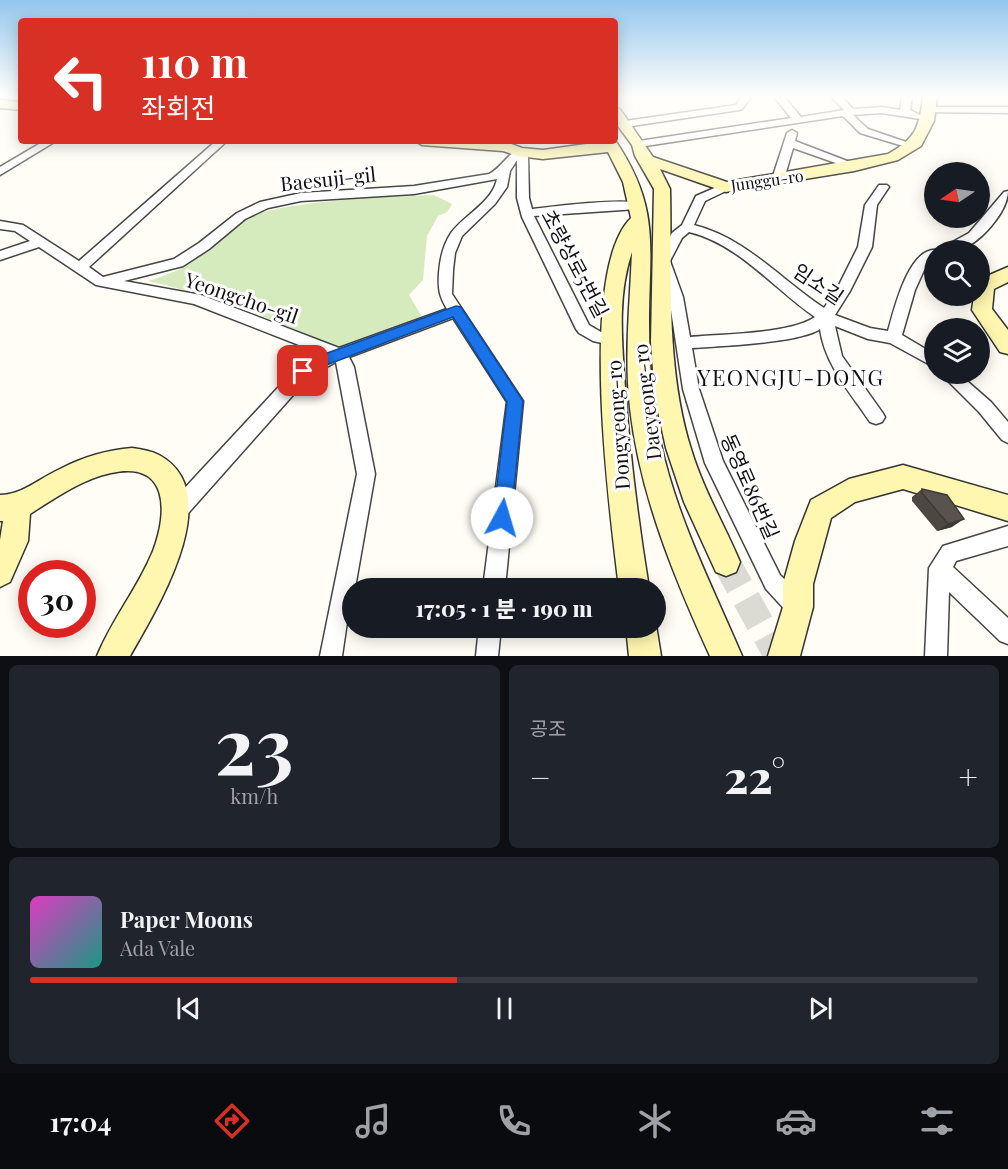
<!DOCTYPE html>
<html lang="ko">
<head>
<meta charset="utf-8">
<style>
  :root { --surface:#171b24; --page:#20242c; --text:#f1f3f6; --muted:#9ea1a6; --line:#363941; --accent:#d93025 }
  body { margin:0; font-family:"Playfair Display","Noto Sans KR",serif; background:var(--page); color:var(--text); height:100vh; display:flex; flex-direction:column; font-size:22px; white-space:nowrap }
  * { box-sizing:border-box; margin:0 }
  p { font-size:20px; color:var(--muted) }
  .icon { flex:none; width:33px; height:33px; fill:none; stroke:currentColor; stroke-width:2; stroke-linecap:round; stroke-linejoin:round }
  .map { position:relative; height:656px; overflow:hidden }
  .drawer { display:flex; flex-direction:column; gap:9px; padding:9px; background:#0d0f14; flex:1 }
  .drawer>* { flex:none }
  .guide { position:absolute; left:18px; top:18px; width:600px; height:126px; border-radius:6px; box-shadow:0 3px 15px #0003; background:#d93025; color:#fff; overflow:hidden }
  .needle { width:39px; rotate:257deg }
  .buttons { position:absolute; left:924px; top:162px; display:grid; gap:12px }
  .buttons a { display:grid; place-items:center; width:66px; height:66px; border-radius:50%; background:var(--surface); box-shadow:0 3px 15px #0003; font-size:30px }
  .speed { position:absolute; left:18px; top:560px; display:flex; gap:12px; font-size:30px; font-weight:700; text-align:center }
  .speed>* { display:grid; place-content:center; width:78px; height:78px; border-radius:50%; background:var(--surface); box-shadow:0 3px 15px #0003; line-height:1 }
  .speed .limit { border:9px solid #d22; background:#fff; color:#111 }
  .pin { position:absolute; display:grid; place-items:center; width:51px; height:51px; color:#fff; margin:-26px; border-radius:12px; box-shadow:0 3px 9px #0006 }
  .me { position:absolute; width:66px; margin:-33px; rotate:6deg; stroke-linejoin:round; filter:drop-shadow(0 0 4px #0008) }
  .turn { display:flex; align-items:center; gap:21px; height:126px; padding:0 24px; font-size:27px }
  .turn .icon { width:78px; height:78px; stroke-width:2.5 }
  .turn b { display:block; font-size:42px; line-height:51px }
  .big { font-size:45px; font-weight:800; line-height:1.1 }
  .drawer .widget { flex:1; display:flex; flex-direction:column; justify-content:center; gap:9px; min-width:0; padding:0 21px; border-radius:9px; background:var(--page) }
  .drawer .dial { align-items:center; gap:0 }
  .dial b { font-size:78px; line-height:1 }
  .song { display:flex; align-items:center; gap:18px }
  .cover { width:72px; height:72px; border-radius:9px; background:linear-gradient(135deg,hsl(310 70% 55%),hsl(170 70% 35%)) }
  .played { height:6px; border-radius:3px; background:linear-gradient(90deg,var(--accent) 45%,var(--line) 45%) }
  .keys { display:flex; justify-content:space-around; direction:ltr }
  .heat { display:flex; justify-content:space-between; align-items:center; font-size:33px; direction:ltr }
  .drawer .tiles { flex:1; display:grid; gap:9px; grid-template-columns:1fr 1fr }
  .widget:last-child { grid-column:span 2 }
  .trip { position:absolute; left:342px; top:578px; width:324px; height:60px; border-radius:30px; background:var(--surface); box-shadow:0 3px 15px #0003; font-weight:800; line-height:60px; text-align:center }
  .dock { display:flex; height:96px; justify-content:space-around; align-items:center; background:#090b0e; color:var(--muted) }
  .dock .icon { width:42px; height:42px }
  .dock .active { color:var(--accent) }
  .dock b { font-size:27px; color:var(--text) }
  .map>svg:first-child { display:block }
  .green { fill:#d5ebbd }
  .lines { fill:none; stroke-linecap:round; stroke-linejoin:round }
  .secondary-tunnel { stroke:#dbdad3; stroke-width:28; stroke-dasharray:28 14; stroke-linecap:butt }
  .street-casing { stroke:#444; stroke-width:3 }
  .secondary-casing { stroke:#333; stroke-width:3 }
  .street { fill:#fff; fill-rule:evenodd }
  .secondary { fill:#fff6b0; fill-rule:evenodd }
  .wall { fill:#4d4742 }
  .shaded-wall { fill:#3f3936 }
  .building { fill:#5a524d; stroke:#3f3936; stroke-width:1.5 }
  .route { fill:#1a73e8; stroke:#114b97; stroke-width:1.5 }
  .labels { text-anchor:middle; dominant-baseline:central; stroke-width:6; stroke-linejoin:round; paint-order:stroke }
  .far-street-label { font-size:16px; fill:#111; stroke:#fff }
  .street-label { font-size:20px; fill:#111; stroke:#fff }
  .quarter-label { font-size:22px; letter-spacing:1.5px; fill:#111; stroke:#fff }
</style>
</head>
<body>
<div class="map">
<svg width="1008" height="656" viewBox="0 0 1008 656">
  <rect width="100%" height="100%" fill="#fffdf5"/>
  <!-- green -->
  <path class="green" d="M434 195 452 204 447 212 438 216 427 236 423 280 409 295 422 317 345 352C281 322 217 296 148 281 169 275 188 267 205 252 216 243 227 230 239 222 273 200 390 197 434 195Z"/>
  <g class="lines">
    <!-- secondary-tunnel -->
    <polyline class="secondary-tunnel" points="726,562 778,656"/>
    <defs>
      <g id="street">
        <polygon points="741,97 751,97 742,109 739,110 625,127 620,124 625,121 736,105"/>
        <polygon points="774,97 784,97 801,117 844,110 831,97 842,97 853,109 882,107 900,110 902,97 912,97 910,110 920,115 920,119 882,113 853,115 868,129 918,146 913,149 860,133 843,116 639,147 634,144 639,141 791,118"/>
        <polygon points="928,107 1008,107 1008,113 925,112 925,108"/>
        <polygon points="792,130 797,133 795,141 860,166 854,169 850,168 793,148 784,179 778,182 774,181 772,179 787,133"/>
        <polygon points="44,141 56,141 0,175 0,167"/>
        <path d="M216 141H227L89 267 103 277 174 259 199 243 237 213 260 202 301 193 414 186 489 174C505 166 512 142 528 154L529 198 532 209C550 207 633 196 643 205L637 209 534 216 589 325 601 332 616 335 619 339 616 343 611 345 593 341 579 333 576 329 522 217 517 198V160L510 171 507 187 495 204 462 236 455 253 453 270 452 294 523 401 505 588H483L507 402 453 318 349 357 354 367 375 474 355 588H352L342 656H320L357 474 336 362 310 376 183 519 176 521 169 519 166 512 169 505 298 366 322 354 194 304 96 285 39 247 0 260V251L30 241 15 231 0 229V221L23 225 79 261ZM497 179C492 203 465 214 451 233 443 245 440 259 439 273 438 288 439 296 447 309L339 348 201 295 124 281 183 266 209 249 245 219 268 208 301 201 414 194Z"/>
        <path d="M726 183 732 187 730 189 705 201 694 225C746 238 781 280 824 308L837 289 858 247 865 205 879 185H887L889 187 877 205 872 247 850 291 835 315 870 328 888 331C894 310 909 245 938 250L969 233 1004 192 1008 191C1008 212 979 245 958 250 951 252 942 250 934 250V258L925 268 915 290 902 335 934 354V367L890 343 868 339 835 326 842 356 882 412 885 417 882 422 876 424 870 422C850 392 825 365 820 329 800 343 720 346 692 348L699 389 723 461 780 575 804 597 807 605 804 613 796 616 788 613 766 589 705 463 683 389 669 297 656 261 672 233 682 225 696 196ZM689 232C739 244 774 289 815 317 790 334 722 334 690 337L683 297 670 261 682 238Z"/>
        <polygon points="941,374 959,374 991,402 1008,422 1008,443 1002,440 979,412"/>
        <polygon points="1008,526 1008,546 956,561 953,567 1008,618 1008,644 1000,641 949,592 947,656 925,656 929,568 943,546"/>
        <polygon points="479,627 501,627 498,656 476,656"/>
      </g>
      <g id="secondary">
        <path d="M923 97H937L934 121 921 146 898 160 854 171 726 192 660 169 670 189C672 275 665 366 691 449 703 489 724 524 740 562L736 572 726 576 716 572 684 502 666 448 655 398 651 342 654 189 635 156 632 145 615 122V108L620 109 653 157 727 182 888 154C916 138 919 128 923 97Z"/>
        <polygon points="0,100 21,102 21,110 0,108"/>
        <path d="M615 140C661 208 649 247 649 323 649 362 652 402 660 440 677 519 711 583 742 656H710C674 577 640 495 630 408 624 355 630 304 632 252 617 296 622 342 625 388 630 455 638 521 649 588H619C610 513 577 271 631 218L623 182 608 152 543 159 518 156 503 151 422 145 415 141 506 142 522 148 543 150Z"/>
        <polygon points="1008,267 1008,282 994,289 992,309 1008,330 1008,354 1000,352 972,310 974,296 980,296 980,279"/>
        <path d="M132 448C141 449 151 451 159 455 229 493 156 610 130 656H97C112 619 138 588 153 551 168 512 169 460 111 473 82 479 55 498 30 514L28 541 10 582 0 587V540L3 521H0V495C22 495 40 478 60 469 83 457 107 450 132 448Z"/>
        <polygon points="903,465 1008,495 1008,521 903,489 855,502 831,518 813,584 813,607 800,656 768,656 783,607 783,584 795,541 811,500 849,479"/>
        <polygon points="656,625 661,656 629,656 626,627 656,627"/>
      </g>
    </defs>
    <!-- street casing -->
    <use href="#street" class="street-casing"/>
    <!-- secondary casing -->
    <use href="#secondary" class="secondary-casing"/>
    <!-- street -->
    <use href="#street" class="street"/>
    <!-- secondary -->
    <use href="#secondary" class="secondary"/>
  </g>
  <!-- wall -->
  <polygon class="wall" points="922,489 952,527 937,531 912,501 912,497"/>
  <!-- shaded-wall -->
  <polygon class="shaded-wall" points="964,519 952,527 937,531 948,524"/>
  <!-- building -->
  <polygon class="building" points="922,489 947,495 964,519 948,524 922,493"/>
  <!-- sky -->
  <linearGradient id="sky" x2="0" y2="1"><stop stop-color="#95c6ee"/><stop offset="0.51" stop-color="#fffefa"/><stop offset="1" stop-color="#fffefa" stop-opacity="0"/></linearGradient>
  <rect width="1008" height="189" fill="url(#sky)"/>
  <!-- route -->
  <polygon class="route" points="456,306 461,307 523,401 511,518 508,524 502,527 496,524 493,518 507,402 453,317 321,367 309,375 298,375 296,371 298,367 311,359"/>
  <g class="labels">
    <!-- far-street labels -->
    <g class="far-street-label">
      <text transform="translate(767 180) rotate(-8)">Junggu-ro</text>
    </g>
    <!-- street labels -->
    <g class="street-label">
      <text transform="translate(328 178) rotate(-6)">Baesuji-gil</text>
      <text transform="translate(576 263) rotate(62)">초량상로5번길</text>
      <text transform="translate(819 283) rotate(34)">임소길</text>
      <text transform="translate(242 297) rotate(19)">Yeongcho-gil</text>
      <text transform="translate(646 402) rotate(-97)">Daeyeong-ro</text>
      <text transform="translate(617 425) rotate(-94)">Dongyeong-ro</text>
      <text transform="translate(751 486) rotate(66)">동영로86번길</text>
    </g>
    <!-- quarter labels -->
    <g class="quarter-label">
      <text x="791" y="377">YEONGJU-DONG</text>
    </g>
  </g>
</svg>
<div class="buttons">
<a><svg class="needle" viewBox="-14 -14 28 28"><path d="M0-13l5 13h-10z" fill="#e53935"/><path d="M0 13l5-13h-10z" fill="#9ea1a6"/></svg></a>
<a><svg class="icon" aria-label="search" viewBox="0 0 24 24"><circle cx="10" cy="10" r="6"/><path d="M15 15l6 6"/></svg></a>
<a><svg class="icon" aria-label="layers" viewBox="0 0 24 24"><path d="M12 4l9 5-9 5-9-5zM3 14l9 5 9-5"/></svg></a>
</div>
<div class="speed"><div class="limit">30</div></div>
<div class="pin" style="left:303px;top:371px;background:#d93025"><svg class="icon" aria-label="arrive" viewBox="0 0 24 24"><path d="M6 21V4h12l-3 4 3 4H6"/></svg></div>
<svg class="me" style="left:502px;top:518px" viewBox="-20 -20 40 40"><circle r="19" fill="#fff"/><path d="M0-13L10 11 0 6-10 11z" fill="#1a73e8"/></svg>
<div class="trip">17:05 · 1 분 · 190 m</div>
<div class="guide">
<div class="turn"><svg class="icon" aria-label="left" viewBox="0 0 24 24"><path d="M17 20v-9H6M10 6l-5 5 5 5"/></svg><div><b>110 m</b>좌회전</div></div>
</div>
</div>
<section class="drawer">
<div class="tiles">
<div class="widget dial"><b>23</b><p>km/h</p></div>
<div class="widget"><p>공조</p>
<div class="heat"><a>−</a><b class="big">22°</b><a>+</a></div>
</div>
<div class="widget">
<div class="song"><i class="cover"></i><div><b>Paper Moons</b><p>Ada Vale</p></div></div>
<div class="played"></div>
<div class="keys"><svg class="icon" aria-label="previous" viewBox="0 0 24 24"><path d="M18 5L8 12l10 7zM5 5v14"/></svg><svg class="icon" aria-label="pause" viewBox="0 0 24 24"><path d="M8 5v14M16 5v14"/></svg><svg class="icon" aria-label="next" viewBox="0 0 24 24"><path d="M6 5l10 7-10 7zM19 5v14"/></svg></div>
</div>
</div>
</section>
<nav class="dock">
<b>17:04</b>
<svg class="icon active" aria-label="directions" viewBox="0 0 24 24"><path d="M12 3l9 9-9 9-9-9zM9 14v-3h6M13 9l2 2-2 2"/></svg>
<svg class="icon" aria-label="music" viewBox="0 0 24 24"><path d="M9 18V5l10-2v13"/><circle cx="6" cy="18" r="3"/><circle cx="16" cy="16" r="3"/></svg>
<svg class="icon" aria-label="phone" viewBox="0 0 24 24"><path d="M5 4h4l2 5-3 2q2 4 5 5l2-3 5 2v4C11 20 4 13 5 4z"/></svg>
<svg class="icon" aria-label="climate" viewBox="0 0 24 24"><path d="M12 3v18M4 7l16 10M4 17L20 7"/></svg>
<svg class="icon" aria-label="car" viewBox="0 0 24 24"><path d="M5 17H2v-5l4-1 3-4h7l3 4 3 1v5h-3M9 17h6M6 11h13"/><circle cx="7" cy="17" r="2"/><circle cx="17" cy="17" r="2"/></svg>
<svg class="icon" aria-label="filters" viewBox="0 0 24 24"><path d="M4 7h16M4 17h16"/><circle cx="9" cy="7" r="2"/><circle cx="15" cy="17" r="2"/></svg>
</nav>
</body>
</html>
